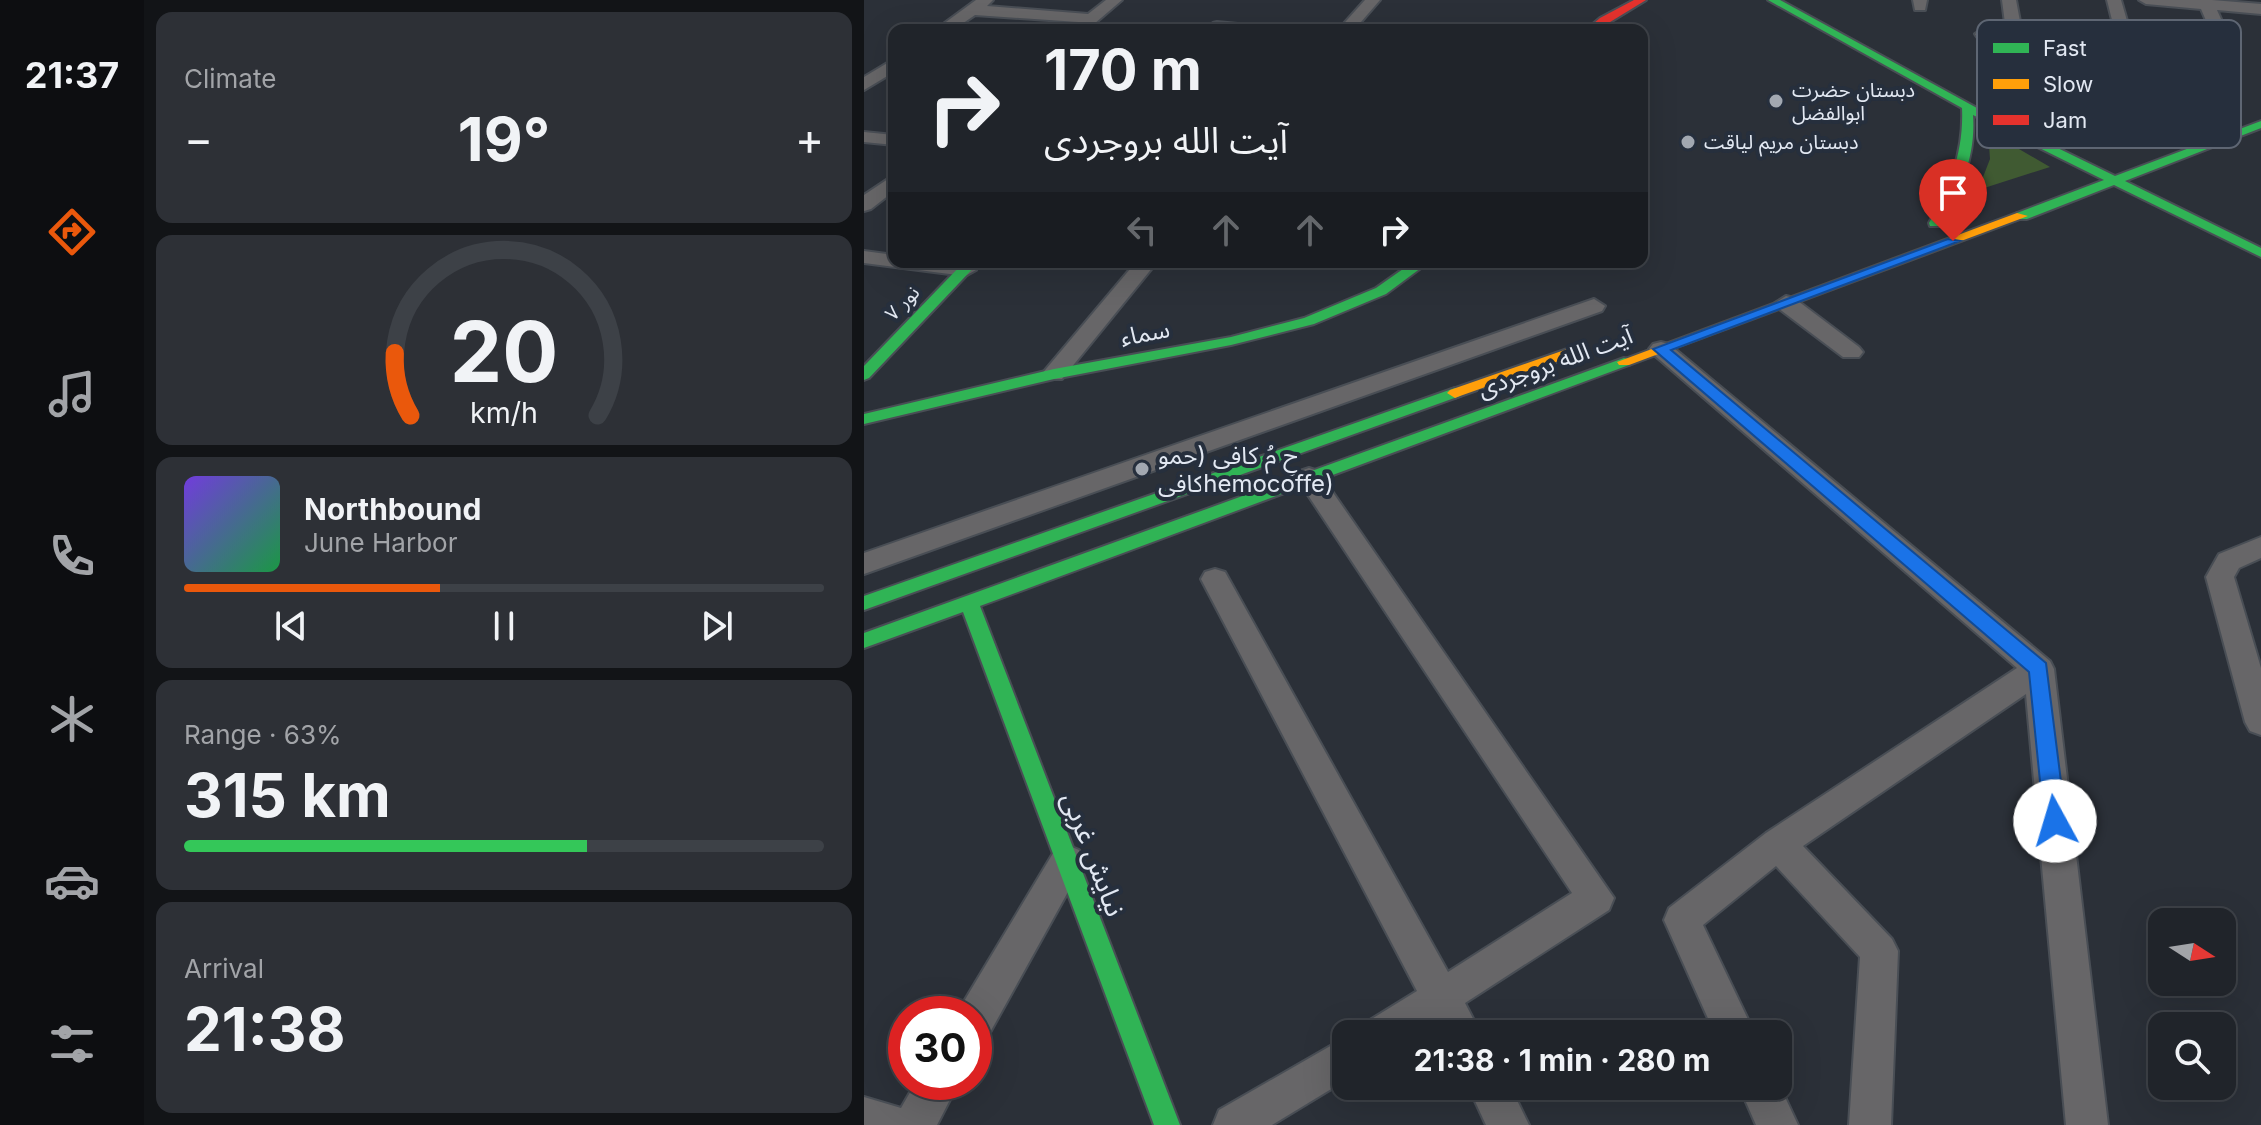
<!DOCTYPE html>
<html lang="en">
<head>
<meta charset="utf-8">
<style>
  :root { --surface:#20242a; --page:#2d3036; --text:#f1f3f6; --muted:#a2a4a8; --line:#3d4147; --accent:#ea580c }
  body { margin:0; font-family:Inter,"Noto Sans Arabic",sans-serif; background:var(--page); color:var(--text); height:100vh; display:flex; flex-direction:column; font-size:30px; white-space:nowrap }
  * { box-sizing:border-box; margin:0 }
  p { font-size:26px; color:var(--muted) }
  .icon { flex:none; width:44px; height:44px; fill:none; stroke:currentColor; stroke-width:2; stroke-linecap:round; stroke-linejoin:round }
  .map { position:relative; flex:1; overflow:hidden }
  .drawer { display:flex; flex-direction:column; gap:12px; padding:12px; background:#121417; width:720px }
  .drawer>* { flex:none }
  .hud { position:absolute; left:24px; top:24px; width:760px; height:244px; border-radius:16px; box-shadow:0 8px 32px #0002,0 0 0 2px var(--line); background:#20242a; color:var(--text); overflow:hidden }
  .needle { width:52px; rotate:102deg }
  .tools { position:absolute; left:1284px; top:908px; display:grid; gap:16px }
  .tools a { display:grid; place-items:center; width:88px; height:88px; border-radius:16px; background:var(--surface); box-shadow:0 8px 32px #0002,0 0 0 2px var(--line); font-size:40px }
  .speed { position:absolute; left:24px; top:996px; display:flex; gap:16px; font-size:40px; font-weight:700; text-align:center }
  .speed>* { display:grid; place-content:center; width:104px; height:104px; border-radius:50%; background:var(--surface); box-shadow:0 8px 32px #0002,0 0 0 2px var(--line); line-height:1 }
  .speed .limit { border:12px solid #d22; background:#fff; color:#111 }
  .pin { position:absolute; display:grid; place-items:center; width:68px; height:68px; color:#fff; margin:-82px -34px; border-radius:50% 50% 50% 0; rotate:-45deg; box-shadow:0 0 8px #0007 }
  .pin .icon { rotate:45deg }
  .me { position:absolute; width:88px; margin:-44px; rotate:354deg; stroke-linejoin:round; filter:drop-shadow(0 0 6px #0008) }
  .turn { display:flex; align-items:center; gap:28px; height:168px; padding:0 24px; font-size:36px }
  .turn .icon { width:104px; height:104px; stroke-width:2.5 }
  .turn b { display:block; font-size:56px; line-height:68px }
  .lanes { display:flex; align-items:center; height:76px; padding:0 24px; background:#0003; justify-content:center; gap:40px; direction:ltr }
  .lanes .off { opacity:.35 }
  .big { font-size:60px; font-weight:700; line-height:1.1 }
  .drawer .widget { flex:1; display:flex; flex-direction:column; justify-content:center; gap:12px; min-width:0; padding:0 28px; border-radius:16px; background:var(--page) }
  .drawer .dial { align-items:center; gap:0 }
  .dial svg { height:208px; overflow:visible; fill:none; stroke:var(--line); stroke-width:7; stroke-linecap:round; text-anchor:middle }
  .dial text { fill:var(--text); stroke:none }
  .song { display:flex; align-items:center; gap:24px }
  .cover { width:96px; height:96px; border-radius:12px; background:linear-gradient(135deg,hsl(260 70% 55%),hsl(140 70% 35%)) }
  .played { height:8px; border-radius:4px; background:linear-gradient(90deg,var(--accent) 40%,var(--line) 40%) }
  .keys { display:flex; justify-content:space-around; direction:ltr }
  .heat { display:flex; justify-content:space-between; align-items:center; font-size:44px; direction:ltr }
  .charge { height:12px; border-radius:6px; background:linear-gradient(90deg,#34c759 63%,var(--line) 0) }
  .trip { position:absolute; left:468px; top:1020px; width:460px; height:80px; border-radius:16px; background:var(--surface); box-shadow:0 8px 32px #0002,0 0 0 2px var(--line); font-weight:700; line-height:80px; text-align:center }
  main { display:flex; flex:1; min-height:0 }
  .menu { display:flex; flex-direction:column; width:144px; justify-content:space-around; align-items:center; background:#0d0e11; color:var(--muted) }
  .menu .icon { width:56px; height:56px }
  .menu .selected { color:var(--accent) }
  .menu b { font-size:36px; color:var(--text) }
  .map>svg:first-child { display:block }
  .green { fill:#405a32 }
  .lines { fill:none; stroke-linecap:round; stroke-linejoin:round }
  .street-casing { stroke:#494e55; stroke-width:4 }
  .fast-casing { stroke:#494e55; stroke-width:4 }
  .slow-casing { stroke:#494e55; stroke-width:4 }
  .jam-casing { stroke:#494e55; stroke-width:4 }
  .street { fill:#676668; fill-rule:evenodd }
  .fast { fill:#30b455; fill-rule:evenodd }
  .slow { fill:#ff9f0a; fill-rule:evenodd }
  .jam { fill:#e5322d; fill-rule:evenodd }
  .route { fill:#1a73e8; stroke:#114b97; stroke-width:2 }
  .poi-dot { fill:#a2a8b1; stroke:#262f3d; stroke-width:3 }
  .labels { text-anchor:middle; dominant-baseline:central; stroke-width:8; stroke-linejoin:round; paint-order:stroke }
  .far-poi-label { font-size:20px; fill:#e2e8f2; stroke:#262f3d; text-anchor:start }
  .far-street-label { font-size:20px; fill:#e2e8f2; stroke:#262f3d }
  .street-label { font-size:24px; fill:#e2e8f2; stroke:#262f3d }
  .poi-label { font-size:24px; fill:#e2e8f2; stroke:#262f3d; text-anchor:start }
  .near-street-label { font-size:28px; fill:#e2e8f2; stroke:#262f3d }
  .key { fill:#262f3d; stroke:#5e6673; stroke-width:2 }
  .key-label { font-size:22px; fill:#e2e8f2 }
</style>
</head>
<body>
<main>
<nav class="menu">
<b>21:37</b>
<svg class="icon selected" aria-label="directions" viewBox="0 0 24 24"><path d="M12 3l9 9-9 9-9-9zM9 14v-3h6M13 9l2 2-2 2"/></svg>
<svg class="icon" aria-label="music" viewBox="0 0 24 24"><path d="M9 18V5l10-2v13"/><circle cx="6" cy="18" r="3"/><circle cx="16" cy="16" r="3"/></svg>
<svg class="icon" aria-label="phone" viewBox="0 0 24 24"><path d="M5 4h4l2 5-3 2q2 4 5 5l2-3 5 2v4C11 20 4 13 5 4z"/></svg>
<svg class="icon" aria-label="climate" viewBox="0 0 24 24"><path d="M12 3v18M4 7l16 10M4 17L20 7"/></svg>
<svg class="icon" aria-label="car" viewBox="0 0 24 24"><path d="M5 17H2v-5l4-1 3-4h7l3 4 3 1v5h-3M9 17h6M6 11h13"/><circle cx="7" cy="17" r="2"/><circle cx="17" cy="17" r="2"/></svg>
<svg class="icon" aria-label="filters" viewBox="0 0 24 24"><path d="M4 7h16M4 17h16"/><circle cx="9" cy="7" r="2"/><circle cx="15" cy="17" r="2"/></svg>
</nav>
<section class="drawer">
<div class="widget"><p>Climate</p>
<div class="heat"><a>−</a><b class="big">19°</b><a>+</a></div>
</div>
<div class="widget dial"><svg viewBox="0 0 100 80">
<path d="M14 69A42 42 0 1 1 86 69"/>
<path d="M14 69A42 42 0 0 1 8 45" stroke="#ea580c"/>
<text x="50" y="56" font-size="32" font-weight="700">20</text>
<text x="50" y="72" font-size="11">km/h</text>
</svg></div>
<div class="widget">
<div class="song"><i class="cover"></i><div><b>Northbound</b><p>June Harbor</p></div></div>
<div class="played"></div>
<div class="keys"><svg class="icon" aria-label="previous" viewBox="0 0 24 24"><path d="M18 5L8 12l10 7zM5 5v14"/></svg><svg class="icon" aria-label="pause" viewBox="0 0 24 24"><path d="M8 5v14M16 5v14"/></svg><svg class="icon" aria-label="next" viewBox="0 0 24 24"><path d="M6 5l10 7-10 7zM19 5v14"/></svg></div>
</div>
<div class="widget"><p>Range · 63%</p><b class="big">315 km</b><div class="charge"></div></div>
<div class="widget"><p>Arrival</p><b class="big">21:38</b></div>
</section>
<div class="map">
<svg width="1397" height="1125" viewBox="0 0 1397 1125">
  <rect width="100%" height="100%" fill="#2b3038"/>
  <!-- green -->
  <polygon class="green" points="1124,131 1186,167 1114,190 1126,159"/>
  <g class="lines">
    <defs>
      <g id="street">
        <polygon points="112,0 129,0 123,6 224,14 242,0 258,0 223,30 208,30 214,22 111,15 89,30 71,30"/>
        <polygon points="501,0 516,0 490,30 474,30"/>
        <polygon points="1049,0 1063,0 1061,10 1051,10"/>
        <polygon points="1138,0 1152,0 1158,32 1253,40 1243,0 1257,0 1270,45 1262,50 1113,37 1111,34 1119,29 1142,31"/>
        <polygon points="1275,0 1348,0 1397,4 1397,14 1353,10 1373,55 1365,60 1357,55 1337,9 1282,4"/>
        <polygon points="30,59 30,72 0,90 0,77"/>
        <polygon points="0,132 30,135 30,145 0,142"/>
        <polygon points="30,175 30,191 7,209 0,211 0,195"/>
        <polygon points="0,251 30,255 30,262 88,262 108,266 112,270 101,276 0,263"/>
        <polygon points="272,262 293,262 198,379 182,379 178,374 182,369"/>
        <polygon points="922,296 930,298 995,347 999,352 995,357 979,357 914,308 911,303"/>
        <polygon points="730,299 741,306 738,311 0,574 0,553"/>
        <polygon points="797,342 805,344 1186,661 1190,669 1244,1125 1202,1125 1162,694 939,846 1028,939 1034,951 1027,1125 985,1125 996,957 912,866 839,925 891,1034 851,1034 800,920 805,908 902,833 1153,668 789,354 785,349 789,344"/>
        <polygon points="445,468 454,471 750,898 745,910 601,1003 617,1034 576,1034 571,1024 555,1034 500,1034 506,1020 553,991 337,579 341,572 351,569 361,572 584,972 708,893 432,477 436,471"/>
        <polygon points="1397,537 1397,558 1375,568 1370,577 1397,668 1397,735 1386,731 1381,722 1342,577 1355,554"/>
        <polygon points="203,845 215,850 220,861 215,872 124,1036 110,1041 110,1014 94,1014 96,1008 191,850"/>
        <polygon points="482,1037 482,1080 408,1125 349,1125 355,1110"/>
        <polygon points="52,1082 95,1082 73,1125 0,1125 0,1097 37,1108"/>
        <polygon points="914,1082 934,1125 892,1125 875,1086 914,1086"/>
        <polygon points="604,1086 646,1086 665,1125 622,1125"/>
      </g>
      <g id="fast">
        <path d="M904 0H916L1122 113 1251 176 1397 121V128L1261 181 1397 248V257L1250 185 1163 219H1153V213L1240 180 1109 115C1112 155 1097 192 1076 226H1066L1065 223C1086 187 1100 151 1098 108Z"/>
        <polygon points="353,22 405,27 410,30 349,27 349,23"/>
        <polygon points="1186,125 1233,135 1296,136 1302,139 1296,142 1233,141 1182,130 1182,126"/>
        <polygon points="100,262 115,262 5,378 0,380 0,366"/>
        <polygon points="549,262 565,262 522,294 450,324 367,345 190,379 0,424 0,414 190,369 367,337 440,318 512,288"/>
        <polygon points="760,358 765,359 765,365 116,606 316,1125 290,1125 99,612 0,648 0,633"/>
        <polygon points="591,388 596,390 599,393 596,396 0,610 0,596"/>
      </g>
      <g id="slow">
        <polygon points="1153,213 1164,216 765,365 755,365 753,362"/>
        <polygon points="712,346 717,347 717,353 596,396 591,398 583,393 586,390"/>
      </g>
      <polygon id="jam" points="770,0 782,0 733,30 722,30 736,18"/>
    </defs>
    <!-- street casing -->
    <use href="#street" class="street-casing"/>
    <!-- fast casing -->
    <use href="#fast" class="fast-casing"/>
    <!-- slow casing -->
    <use href="#slow" class="slow-casing"/>
    <!-- jam casing -->
    <use href="#jam" class="jam-casing"/>
    <!-- street -->
    <use href="#street" class="street"/>
    <!-- fast -->
    <use href="#fast" class="fast"/>
    <!-- slow -->
    <use href="#slow" class="slow"/>
    <!-- jam -->
    <use href="#jam" class="jam"/>
  </g>
  <!-- route -->
  <polygon class="route" points="1084,239 1096,241 807,350 1182,663 1202,821 1199,828 1191,830 1183,828 1180,821 1165,672 789,349"/>
  <!-- markers -->
  <g class="poi-dot">
    <circle cx="912" cy="101" r="8"/>
    <circle cx="824" cy="142" r="8"/>
    <circle cx="278" cy="469" r="8"/>
  </g>
  <g class="labels">
    <!-- far-poi labels -->
    <g class="far-poi-label">
      <text x="928" y="90">دبستان حضرت<tspan x="928" dy="23">ابوالفضل</tspan></text>
      <text x="840" y="142">دبستان مریم لیاقت</text>
    </g>
    <!-- far-street labels -->
    <g class="far-street-label">
      <text transform="translate(38 303) rotate(-46)">نور ۷</text>
    </g>
    <!-- street labels -->
    <g class="street-label">
      <text transform="translate(281 333) rotate(-11)">سماء</text>
      <text transform="translate(691 362) rotate(-20)">آیت الله بروجردی</text>
    </g>
    <!-- poi labels -->
    <g class="poi-label">
      <text x="294" y="455">حِ مُ کافی (حمو<tspan x="294" dy="28">کافیhemocoffe)</tspan></text>
    </g>
    <!-- near-street labels -->
    <g class="near-street-label">
      <text transform="translate(230 854) rotate(69)">نیایش غربی</text>
    </g>
  </g>
  <!-- legend -->
  <rect x="1113" y="20" width="264" height="128" rx="12" class="key"/>
  <rect x="1129" y="43" width="36" height="10" fill="#30b455"/>
  <rect x="1129" y="79" width="36" height="10" fill="#ff9f0a"/>
  <rect x="1129" y="115" width="36" height="10" fill="#e5322d"/>
  <g class="key-label">
    <text x="1179" y="56">Fast</text>
    <text x="1179" y="92">Slow</text>
    <text x="1179" y="128">Jam</text>
  </g>
</svg>
<div class="tools">
<a><svg class="needle" viewBox="-14 -14 28 28"><path d="M0-13l5 13h-10z" fill="#e53935"/><path d="M0 13l5-13h-10z" fill="#a2a4a8"/></svg></a>
<a><svg class="icon" aria-label="search" viewBox="0 0 24 24"><circle cx="10" cy="10" r="6"/><path d="M15 15l6 6"/></svg></a>
</div>
<div class="speed"><div class="limit">30</div></div>
<div class="pin" style="left:1089px;top:241px;background:#d93025"><svg class="icon" aria-label="arrive" viewBox="0 0 24 24"><path d="M6 21V4h12l-3 4 3 4H6"/></svg></div>
<svg class="me" style="left:1191px;top:821px" viewBox="-20 -20 40 40"><circle r="19" fill="#fff"/><path d="M0-13L10 11 0 6-10 11z" fill="#1a73e8"/></svg>
<div class="trip">21:38 · 1 min · 280 m</div>
<div class="hud">
<div class="turn"><svg class="icon" aria-label="right" viewBox="0 0 24 24"><path d="M7 20v-9h11M14 6l5 5-5 5"/></svg><div><b>170 m</b>آیت الله بروجردی</div></div>
<div class="lanes"><svg class="icon off" aria-label="left" viewBox="0 0 24 24"><path d="M17 20v-9H6M10 6l-5 5 5 5"/></svg><svg class="icon off" aria-label="ahead" viewBox="0 0 24 24"><path d="M12 20V5M6 11l6-6 6 6"/></svg><svg class="icon off" aria-label="ahead" viewBox="0 0 24 24"><path d="M12 20V5M6 11l6-6 6 6"/></svg><svg class="icon" aria-label="right" viewBox="0 0 24 24"><path d="M7 20v-9h11M14 6l5 5-5 5"/></svg></div>
</div>
</div>
</main>
</body>
</html>
